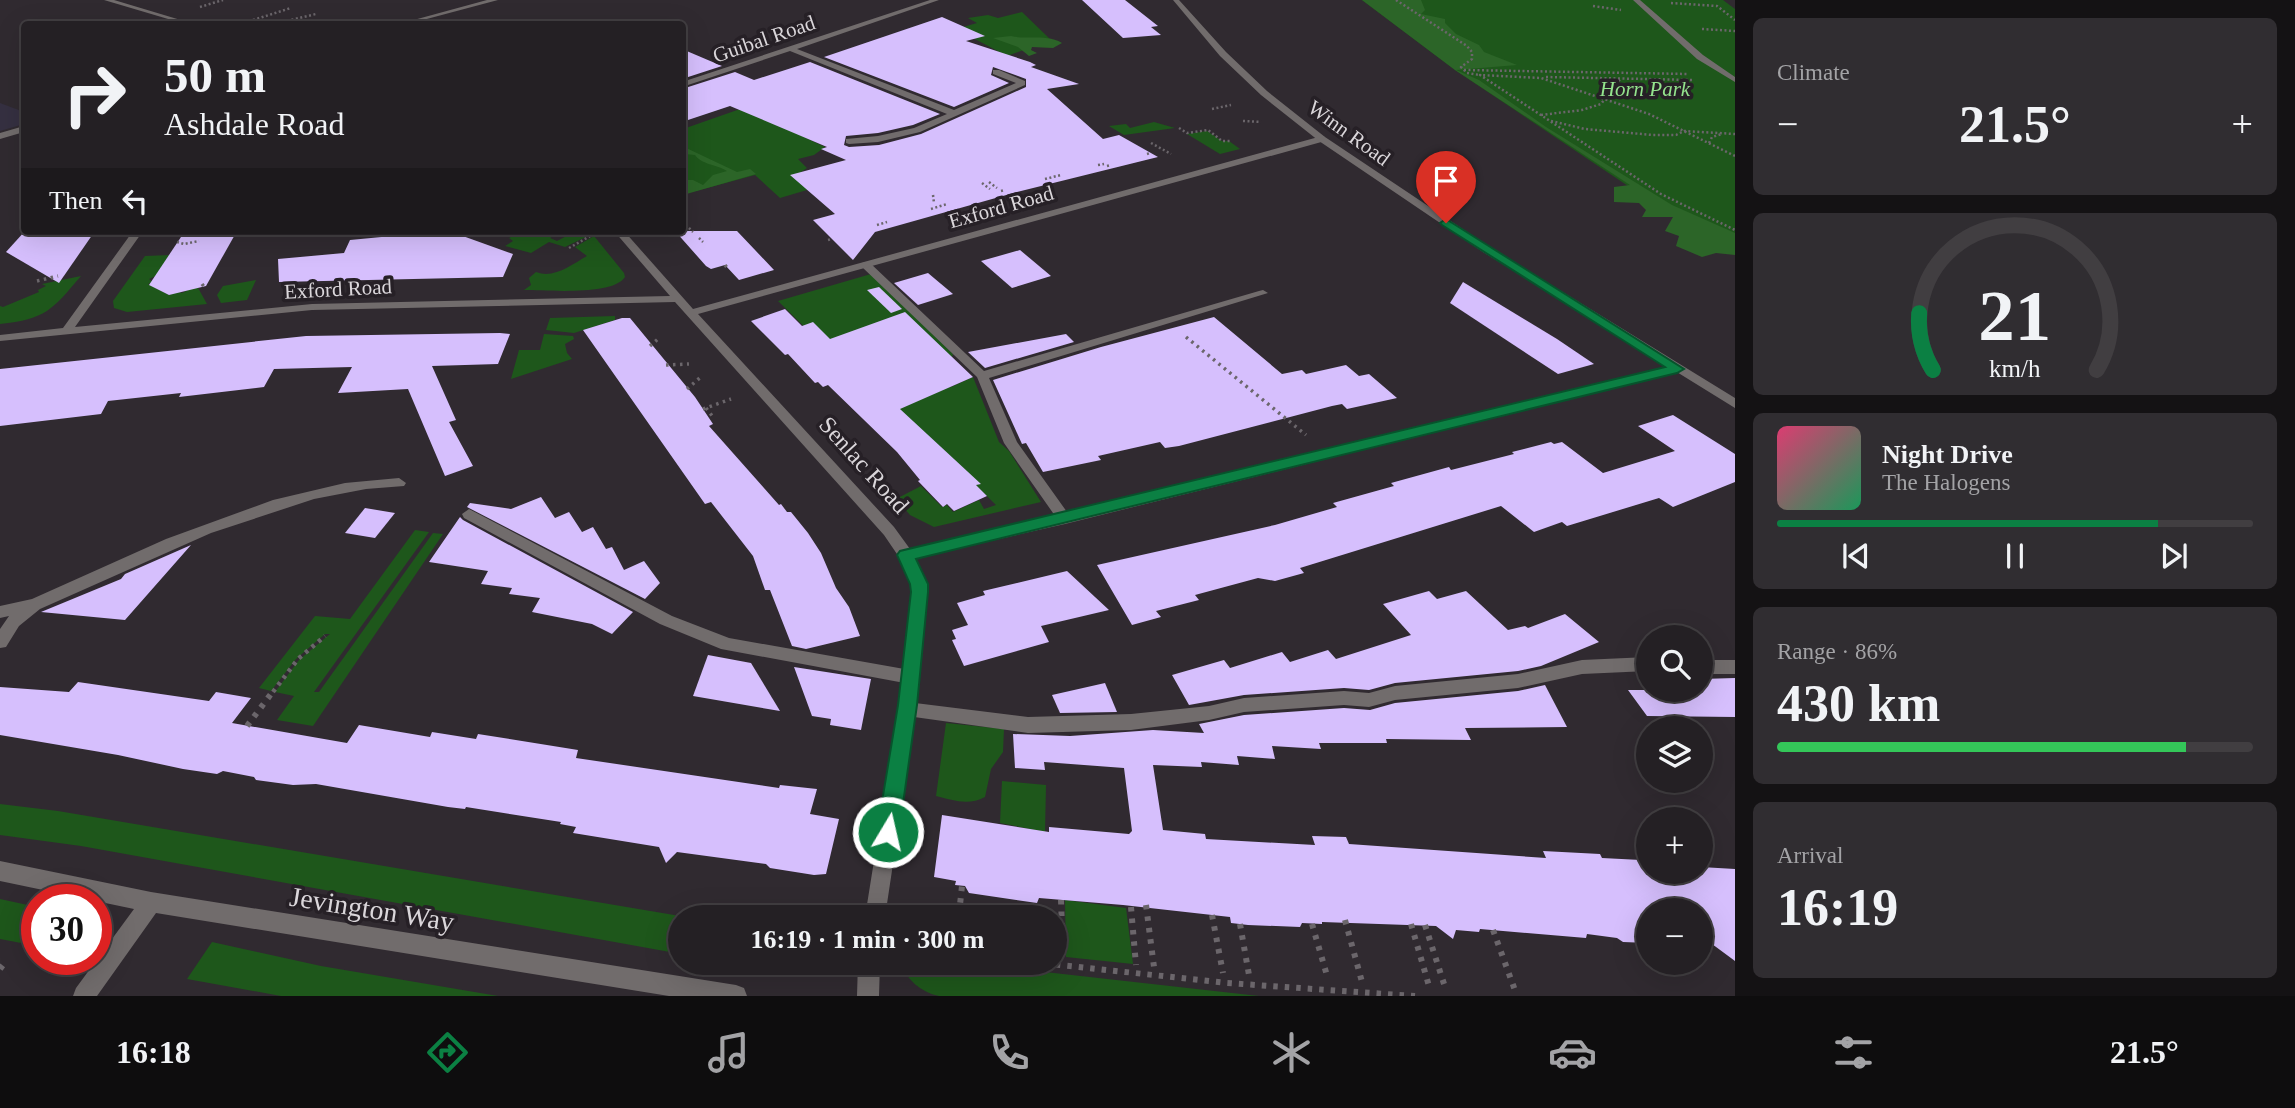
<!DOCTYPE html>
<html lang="en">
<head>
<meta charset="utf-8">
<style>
  :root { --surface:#242024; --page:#302d31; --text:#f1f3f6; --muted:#a3a3a6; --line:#413e41; --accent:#0b8043 }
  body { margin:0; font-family:Georgia,serif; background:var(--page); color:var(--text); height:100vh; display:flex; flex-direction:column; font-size:26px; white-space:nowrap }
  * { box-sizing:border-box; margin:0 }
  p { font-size:23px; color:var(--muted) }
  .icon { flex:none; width:38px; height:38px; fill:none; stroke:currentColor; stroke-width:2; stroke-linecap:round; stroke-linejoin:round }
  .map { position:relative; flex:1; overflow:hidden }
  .sheet { display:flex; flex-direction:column; gap:18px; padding:18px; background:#141214; width:560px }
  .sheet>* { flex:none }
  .guide { position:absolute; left:21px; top:21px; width:665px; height:214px; border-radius:7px; box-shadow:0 7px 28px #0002,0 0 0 2px var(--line); background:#242024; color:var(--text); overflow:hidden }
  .buttons { position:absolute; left:1636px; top:625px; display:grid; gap:14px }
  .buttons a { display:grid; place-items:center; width:77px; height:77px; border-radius:50%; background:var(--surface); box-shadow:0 7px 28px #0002,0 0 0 2px var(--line); font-size:35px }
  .speed { position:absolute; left:21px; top:884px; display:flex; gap:14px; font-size:35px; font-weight:700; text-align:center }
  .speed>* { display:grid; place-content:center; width:91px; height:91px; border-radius:50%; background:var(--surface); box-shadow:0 7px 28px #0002,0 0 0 2px var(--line); line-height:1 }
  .speed .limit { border:10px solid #d22; background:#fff; color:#111 }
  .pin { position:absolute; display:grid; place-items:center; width:60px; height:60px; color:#fff; margin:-72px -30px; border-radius:50% 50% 50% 0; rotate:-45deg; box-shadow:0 0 7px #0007 }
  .pin .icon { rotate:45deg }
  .me { position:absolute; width:77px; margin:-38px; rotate:9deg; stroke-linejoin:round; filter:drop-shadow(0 0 5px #0008) }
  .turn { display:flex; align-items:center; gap:24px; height:147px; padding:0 28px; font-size:32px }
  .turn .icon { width:91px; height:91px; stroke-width:2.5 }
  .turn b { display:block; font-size:49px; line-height:60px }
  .then { display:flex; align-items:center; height:66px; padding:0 28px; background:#0003; gap:14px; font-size:26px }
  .big { font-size:52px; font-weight:600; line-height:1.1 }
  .sheet .widget { flex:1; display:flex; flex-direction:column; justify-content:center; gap:10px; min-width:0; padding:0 24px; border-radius:10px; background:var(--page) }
  .sheet .dial { align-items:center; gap:0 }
  .dial svg { height:182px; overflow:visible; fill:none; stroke:var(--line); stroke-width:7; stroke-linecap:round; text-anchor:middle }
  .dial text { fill:var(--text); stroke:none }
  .song { display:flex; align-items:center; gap:21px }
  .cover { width:84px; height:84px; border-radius:10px; background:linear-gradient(135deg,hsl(340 70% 55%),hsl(150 70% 35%)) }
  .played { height:7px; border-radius:4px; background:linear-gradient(90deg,var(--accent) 80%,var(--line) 80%) }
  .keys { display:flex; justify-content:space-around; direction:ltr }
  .heat { display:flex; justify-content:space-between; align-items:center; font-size:38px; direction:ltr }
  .charge { height:10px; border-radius:5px; background:linear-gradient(90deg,#34c759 86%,var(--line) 0) }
  .trip { position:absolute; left:668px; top:905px; width:399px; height:70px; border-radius:35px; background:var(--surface); box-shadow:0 7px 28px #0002,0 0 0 2px var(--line); font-weight:600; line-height:70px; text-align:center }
  .dock { display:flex; height:112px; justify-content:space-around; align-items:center; background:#0e0d0e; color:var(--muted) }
  .dock .icon { width:49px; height:49px }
  .dock .on { color:var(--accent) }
  .dock b { font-size:32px; color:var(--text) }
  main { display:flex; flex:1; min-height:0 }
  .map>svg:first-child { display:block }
  .commercial { fill:#353041 }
  .green { fill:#1e571b }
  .forest { fill:#2c6528 }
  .building { fill:#d6bffd }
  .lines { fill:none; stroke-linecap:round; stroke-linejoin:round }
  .path-far3 { stroke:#6b666b; stroke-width:2.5; stroke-dasharray:2 2.5; stroke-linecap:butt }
  .path-far2 { stroke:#6b666b; stroke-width:3.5; stroke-dasharray:2.5 4.5; stroke-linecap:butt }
  .path-far1 { stroke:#6b666b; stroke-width:4.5; stroke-dasharray:3.5 5; stroke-linecap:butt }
  .path { stroke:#6b666b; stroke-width:6; stroke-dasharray:4.5 7; stroke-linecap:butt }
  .service { fill:#716c6c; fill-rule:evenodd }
  .minor { fill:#716c6c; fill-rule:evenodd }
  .tertiary { fill:#716c6c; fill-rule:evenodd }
  .route { fill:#0b8043; stroke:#07532c; stroke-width:2 }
  .labels { text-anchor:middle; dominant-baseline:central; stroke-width:7; stroke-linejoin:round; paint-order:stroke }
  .far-street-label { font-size:21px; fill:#dad6da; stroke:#262026 }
  .far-park-label { font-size:21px; font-style:italic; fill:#94e38d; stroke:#262026 }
  .street-label { font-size:24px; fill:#dad6da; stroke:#262026 }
  .near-street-label { font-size:28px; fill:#dad6da; stroke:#262026 }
</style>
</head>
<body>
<main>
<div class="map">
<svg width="1735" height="996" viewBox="0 0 1735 996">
  <rect width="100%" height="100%" fill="#302a30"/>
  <!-- commercial -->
  <polygon class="commercial" points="0,103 24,112 24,124 0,131"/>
  <!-- green -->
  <g class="green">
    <polygon points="1362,0 1723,0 1735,9 1735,241 1634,190 1455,70"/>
    <polygon points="1022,12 1051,40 1007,56 956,29 977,23 968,18 988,15 998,18"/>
    <polygon points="743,108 825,147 814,155 798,159 807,168 801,172 817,187 780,198 755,175 696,191 683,189 683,129"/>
    <polygon points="1154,122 1175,128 1124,135 1109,126 1126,124 1130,128"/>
    <polygon points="1207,131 1222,141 1229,141 1240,149 1220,154 1187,134"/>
    <polygon points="523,231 561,231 550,238 557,241 576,231 589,231 592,234 565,247 549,242 531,253 505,246 513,241 509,238"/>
    <path d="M594 236 624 273 625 277C613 296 547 290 524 290L531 285 529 278 536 272C554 279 571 265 587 256L575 247Z"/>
    <polygon points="170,255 165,272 149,279 153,282 148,284 169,295 177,291 182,293 197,286 207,304 127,312 114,308 113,301 145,256"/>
    <polygon points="871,274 953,354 944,381 951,387 973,377 999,442 1009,451 1041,502 934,527 910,515 896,499 921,486 942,507 947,505 953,512 979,500 984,509 996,505 947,457 948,454 827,349 778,301"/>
    <path d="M81 276C52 310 46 319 0 324V306L3 307 39 292 38 290 46 286 42 284Z"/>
    <polygon points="256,280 247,300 221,303 217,295 223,286"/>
    <polygon points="615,316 615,320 574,333 546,330 550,318"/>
    <polygon points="544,334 573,336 574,339 565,344 567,353 572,359 511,379 519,350 540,350"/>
    <polygon points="415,530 429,532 314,692 319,692 433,533 443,534 313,726 277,720 294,696 275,692 299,660 330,634 325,634 296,659 271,691 259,688 315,616 350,619"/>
    <path d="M946 723 1004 729 1003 752 991 769 985 797C968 806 953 800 936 796Z"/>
    <polygon points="1002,781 1046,785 1045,832 1000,823"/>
    <polygon points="0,804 58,811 686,917 681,917 681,954 81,846 0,835"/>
    <polygon points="0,899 37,907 37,946 0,939"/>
    <polygon points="1065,900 1126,908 1133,964 1066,957"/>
    <polygon points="212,942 321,966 498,996 281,996 187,979"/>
    <polygon points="727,963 812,963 792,973"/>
    <path d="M899 963H964L1259 996H939C920 992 908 980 899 963Z"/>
  </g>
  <!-- forest -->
  <g class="forest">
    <polygon points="1362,0 1421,0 1425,10 1421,14 1445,19 1445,23 1456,34 1479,45 1484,52 1517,65 1456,70 1479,80 1546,127 1672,205 1735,233 1735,255 1716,253 1702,257 1676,246 1679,236 1665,231 1673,217 1642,217 1646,210 1639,203 1614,202 1614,187 1630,185 1455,70"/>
    <path d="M1011 36C1029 40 1046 34 1062 43L1053 48 1032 47 1031 50 1037 53 1029 56 1018 47 993 38Z"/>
    <path d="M682 146 737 172 750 169 756 174 683 195V180H693L703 185 713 175 727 171C716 164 702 165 695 155L685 154Z"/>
  </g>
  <!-- building -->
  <g class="building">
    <polygon points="1082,0 1125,0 1158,26 1151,27 1161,35 1123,38"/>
    <polygon points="942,17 985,36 966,41 1030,62 1036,65 1031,67 1079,84 1047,89 1103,139 1119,135 1158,157 1017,192 875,232 853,260 813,220 835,214 790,175 846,160 821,149 827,147 730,106 682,122 682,89 735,72 754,80 810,62 940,114 913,125 878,133 846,136 844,145 849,147 879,145 921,134 1026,87 1026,79 993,67 991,75 1009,83 954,107 824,57"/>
    <polygon points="682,49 722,66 682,79"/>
    <polygon points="25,231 95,231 59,283 6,252"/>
    <polygon points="185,231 237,231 206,286 169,295 149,285"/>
    <polygon points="675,231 737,231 774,270 739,280 725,265 711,269 706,266"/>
    <polygon points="413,234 460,235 513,254 503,277 279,282 278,259 344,253 350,240"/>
    <polygon points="1020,250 1051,276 1012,288 981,261"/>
    <polygon points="928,273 953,294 918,305 894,283"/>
    <polygon points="1463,282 1557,339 1594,364 1558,374 1450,303"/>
    <polygon points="879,287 902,309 891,313 867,290"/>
    <polygon points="785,309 802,326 813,322 830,339 905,312 973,377 900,409 981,484 976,485 987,496 954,511 947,504 943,507 918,481 920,480 897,452 828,385 823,387 818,382 815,383 788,354 785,355 751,321"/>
    <polygon points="1214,317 1282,374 1302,370 1306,374 1346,365 1359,376 1369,374 1397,398 1347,409 1342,404 1332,406 1179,446 1165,448 1160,442 1098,456 1101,460 1043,472 1026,443 1022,444 993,380 1101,347"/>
    <polygon points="622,318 630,318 695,397 713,424 709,426 779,505 781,504 787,512 791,512 808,533 821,553 836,588 849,607 860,636 806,649 792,646 770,590 765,590 753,556 711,502 705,504 583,330"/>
    <polygon points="500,333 510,334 498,364 432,366 456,420 449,422 473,466 445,476 408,389 338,393 352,367 274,369 264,387 179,397 181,393 108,401 101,414 0,426 0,369 306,336"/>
    <polygon points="1066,334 1074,342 985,368 968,352"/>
    <polygon points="1673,415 1735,454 1735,482 1673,507 1659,498 1567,526 1562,522 1534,532 1501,506 1300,568 1304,573 1275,581 1258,578 1195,595 1199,600 1156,611 1161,617 1132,625 1097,565 1275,525 1337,507 1333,503 1394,486 1391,483 1449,467 1451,470 1514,454 1512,452 1551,442 1554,444 1562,442 1603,473 1675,451 1638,426"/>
    <polygon points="541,497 555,518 569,512 582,532 593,527 606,549 612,547 624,570 644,561 660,583 645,599 467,507 470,503 511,509"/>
    <polygon points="365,508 395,513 375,538 345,533"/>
    <polygon points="460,517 463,520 633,612 612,634 592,624 532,612 540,598 509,594 512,588 481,584 488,571 429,562"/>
    <polygon points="191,545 125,620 41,612 121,579 125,574"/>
    <polygon points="1067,571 1109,610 1041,626 1049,642 964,666 952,640 956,639 952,630 968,625 957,603 985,595 983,591"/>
    <polygon points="1429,591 1437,599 1466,591 1508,630 1525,626 1528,628 1565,614 1599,642 1541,666 1518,671 1395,683 1369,690 1344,688 1244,695 1189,705 1172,675 1224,660 1230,668 1282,652 1290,662 1328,650 1336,659 1411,635 1383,604"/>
    <polygon points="708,655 751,663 780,711 693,696"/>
    <polygon points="794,667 871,679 861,730 830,725 831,719 812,716"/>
    <polygon points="1735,678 1735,717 1647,716 1628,690 1701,690 1701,679"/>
    <polygon points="78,682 209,701 216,692 251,698 232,723 347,743 359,725 430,737 432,732 476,739 478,734 578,750 576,758 779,788 780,785 817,789 810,814 839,819 826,874 814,875 770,868 766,864 677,852 666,863 659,847 573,833 576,827 560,824 561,822 466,807 465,809 448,807 316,784 293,785 256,780 254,777 223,771 217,774 183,769 118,755 0,735 0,687 69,692"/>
    <polygon points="1105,683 1117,712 1060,713 1052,695"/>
    <polygon points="1545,685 1567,727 1465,728 1471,740 1386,739 1387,743 1319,743 1321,749 1272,746 1275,759 1237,756 1239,765 1201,762 1202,767 1153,765 1163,830 1205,834 1206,839 1315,845 1312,836 1346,837 1349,844 1546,858 1543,851 1600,854 1602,858 1641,860 1648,872 1701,872 1701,867 1735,869 1735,961 1712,944 1701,944 1701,910 1648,910 1648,943 1623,942 1617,938 1587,934 1586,938 1480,929 1479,932 1456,930 1453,939 1436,926 1322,922 1322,924 1302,923 1300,927 1248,925 1231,923 1230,917 1123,905 1039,898 1037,903 969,893 965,886 955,885 956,881 934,877 942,815 1049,832 1049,827 1129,834 1132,831 1124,768 1044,762 1045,770 1015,768 1013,734 1070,736 1153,730 1204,733 1199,724 1244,715 1344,708 1370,710 1395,703 1518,691"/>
  </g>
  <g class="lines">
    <!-- path-far3 -->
    <g class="path-far3">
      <polyline points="1396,0 1467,46 1472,52 1472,59 1461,67 1467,73 1480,75"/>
      <polyline points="1671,3 1717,6 1735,20"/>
      <polyline points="1593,6 1621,10"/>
      <polyline points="200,7 223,0"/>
      <polyline points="253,20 291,8"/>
      <polyline points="251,24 255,23"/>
      <polyline points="274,24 316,14"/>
      <polyline points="1702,29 1735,31"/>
      <polyline points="1464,70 1688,74"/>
      <polyline points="1546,77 1694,80"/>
      <polyline points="1212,109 1231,105"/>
      <polyline points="1541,115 1582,110 1601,104 1621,78"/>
      <polyline points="1243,121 1261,122"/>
      <polyline points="1551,121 1585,129 1653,135 1676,135 1684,131 1735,134"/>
      <polyline points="1179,128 1187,133 1208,130 1222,141 1230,141"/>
      <polyline points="1151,143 1171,154"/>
      <polyline points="1709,143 1712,137 1722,134"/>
      <polyline points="1147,154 1150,153"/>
      <polyline points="1735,156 1649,114 1541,78 1480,75 1661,194 1735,230"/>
      <polyline points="1098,165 1104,164"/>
      <polyline points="1107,166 1111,165"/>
      <polyline points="1045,179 1061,175"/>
      <polyline points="989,182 997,188"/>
      <polyline points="982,183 990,189"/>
      <polyline points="1001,191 1005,190"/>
      <polyline points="933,195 934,203"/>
      <polyline points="931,209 947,204"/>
      <polyline points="877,225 887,222"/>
      <polyline points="689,228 693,232"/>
      <polyline points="699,238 703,242"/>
      <polyline points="828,240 832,239"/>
      <polyline points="177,242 184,244 199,241"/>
      <polyline points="569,248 592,235"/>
    </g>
    <!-- path-far2 -->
    <g class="path-far2">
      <polyline points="725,265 728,269"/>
      <polyline points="37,281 58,276"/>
      <polyline points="202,284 205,288"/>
      <polyline points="1186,337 1306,435"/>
      <polyline points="650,346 658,339"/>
      <polyline points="666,365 689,364"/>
      <polyline points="687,389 702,376"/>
      <polyline points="706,408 713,417"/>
      <polyline points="703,409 731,399"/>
    </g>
    <!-- path-far1 -->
    <polyline class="path-far1" points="273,692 298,659 325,636"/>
    <!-- path -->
    <g class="path">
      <polyline points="247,726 274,690"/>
      <polyline points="1061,900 1063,957"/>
      <polyline points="1146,905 1154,967"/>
      <polyline points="1131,907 1136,965"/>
      <polyline points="959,914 962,886"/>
      <polyline points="1212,915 1223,973"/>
      <polyline points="1025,917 1031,910 1031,903"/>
      <polyline points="1345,920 1362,982"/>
      <polyline points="1240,924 1249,975"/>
      <polyline points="1312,924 1328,979"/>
      <polyline points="1411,924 1429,986"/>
      <polyline points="1425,925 1445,987"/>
      <polyline points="1493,930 1516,993"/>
      <polyline points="1033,962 1227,983 1415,996"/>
      <polyline points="0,969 6,961"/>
    </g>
    <!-- service -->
    <g class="service">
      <polygon points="866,262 870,263 984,371 1259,291 1263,290 1268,293 989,378 1017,442 1072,519 1065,524 1060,523 1004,443 977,377 862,267 862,263"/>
      <polygon points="399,478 406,483 404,486 366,489 314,499 211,533 40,609 19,626 6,647 0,648 0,629 9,616 0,618 0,606 32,599 166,539 273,500 345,483"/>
      <polygon points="469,509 672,616 729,638 910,670 916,672 918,677 916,682 910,684 721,649 660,624 464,518 462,514"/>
      <polygon points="1648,657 1648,671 1582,674 1518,688 1395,700 1369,707 1344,705 1244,712 1209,720 1131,730 1028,733 907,716 901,714 898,709 901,704 907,702 1028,717 1131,714 1209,706 1244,698 1344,691 1369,693 1395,686 1518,674 1582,660"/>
      <rect x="1701" y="660" width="34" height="14"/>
    </g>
    <!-- minor -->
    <g class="minor">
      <polygon points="104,0 114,0 194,24 185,24"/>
      <polygon points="930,0 939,0 797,49 954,110 1016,83 993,74 993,70 999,70 1025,81 1025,85 920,132 878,142 849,144 846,143 846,139 878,136 914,128 947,114 790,51 682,87 682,82"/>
      <polygon points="1633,0 1640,0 1703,55 1735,77 1735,82 1697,59"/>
      <polygon points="1322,136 1325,137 1325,141 698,314 894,527 910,549 1065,514 1677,364 1683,368 1681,371 1065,524 915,558 927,584 927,592 917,705 885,917 865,917 899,705 911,592 911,584 899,557 884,535 675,302 312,310 0,341 0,335 63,328 133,231 143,231 75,327 312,304 670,296 614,231 624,231 693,309"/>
      <polygon points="0,861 151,892 736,985 744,988 747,996 669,996 156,913 97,996 73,996 76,988 134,909 0,881"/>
      <polygon points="858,962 880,962 879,996 857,996"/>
    </g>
    <!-- tertiary -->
    <g class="tertiary">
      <polygon points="487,0 498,0 408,24 399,24"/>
      <polygon points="1173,0 1179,0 1226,52 1267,91 1325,137 1491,248 1735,398 1735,408 1483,252 1319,141 1261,95 1220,56"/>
      <polygon points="24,126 24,132 0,139 0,133"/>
    </g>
  </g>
  <!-- route -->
  <polygon class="route" points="1446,219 1684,369 1677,373 916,559 928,584 928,592 917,705 899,832 896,839 888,842 880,839 877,832 898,705 911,592 910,584 897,555 900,551 1665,367 1442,225 1440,223"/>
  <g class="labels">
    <!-- far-street labels -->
    <g class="far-street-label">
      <text transform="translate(764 39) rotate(-19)">Guibal Road</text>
      <text transform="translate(1349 133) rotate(36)">Winn Road</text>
      <text transform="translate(1001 207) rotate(-16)">Exford Road</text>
      <text transform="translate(338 289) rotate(-3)">Exford Road</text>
    </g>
    <!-- far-park labels -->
    <g class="far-park-label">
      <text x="1645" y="89">Horn Park</text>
    </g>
    <!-- street labels -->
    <g class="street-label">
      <text transform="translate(864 465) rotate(48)">Senlac Road</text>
    </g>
    <!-- near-street labels -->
    <g class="near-street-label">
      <text transform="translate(372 909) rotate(9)">Jevington Way</text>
    </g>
  </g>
</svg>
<div class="buttons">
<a><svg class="icon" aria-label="search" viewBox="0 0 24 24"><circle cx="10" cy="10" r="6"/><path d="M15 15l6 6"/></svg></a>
<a><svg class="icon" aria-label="layers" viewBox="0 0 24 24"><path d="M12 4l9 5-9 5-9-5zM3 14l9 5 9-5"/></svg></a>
<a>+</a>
<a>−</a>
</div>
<div class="speed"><div class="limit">30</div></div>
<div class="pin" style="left:1446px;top:223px;background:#d93025"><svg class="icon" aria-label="arrive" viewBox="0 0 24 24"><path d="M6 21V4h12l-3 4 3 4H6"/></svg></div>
<svg class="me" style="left:888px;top:832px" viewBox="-20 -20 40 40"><circle r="17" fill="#0b8043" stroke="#fff" stroke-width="3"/><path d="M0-11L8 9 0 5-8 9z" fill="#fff"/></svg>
<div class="trip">16:19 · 1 min · 300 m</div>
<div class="guide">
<div class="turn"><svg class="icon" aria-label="right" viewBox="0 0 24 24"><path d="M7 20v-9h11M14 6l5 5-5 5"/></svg><div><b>50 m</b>Ashdale Road</div></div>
<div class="then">Then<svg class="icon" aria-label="left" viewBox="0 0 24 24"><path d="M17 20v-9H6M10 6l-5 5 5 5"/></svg></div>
</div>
</div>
<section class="sheet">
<div class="widget"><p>Climate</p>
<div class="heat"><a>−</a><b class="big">21.5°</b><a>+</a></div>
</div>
<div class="widget dial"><svg viewBox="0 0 100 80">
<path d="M14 69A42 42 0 1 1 86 69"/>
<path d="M14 69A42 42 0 0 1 8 44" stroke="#0b8043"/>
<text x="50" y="56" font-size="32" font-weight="700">21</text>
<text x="50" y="72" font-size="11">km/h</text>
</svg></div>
<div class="widget">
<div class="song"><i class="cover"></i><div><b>Night Drive</b><p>The Halogens</p></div></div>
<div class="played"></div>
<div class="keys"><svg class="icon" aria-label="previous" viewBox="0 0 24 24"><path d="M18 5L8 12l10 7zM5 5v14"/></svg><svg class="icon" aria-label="pause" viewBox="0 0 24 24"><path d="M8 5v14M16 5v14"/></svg><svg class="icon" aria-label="next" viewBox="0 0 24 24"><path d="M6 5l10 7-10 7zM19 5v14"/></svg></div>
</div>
<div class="widget"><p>Range · 86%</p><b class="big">430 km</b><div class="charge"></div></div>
<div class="widget"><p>Arrival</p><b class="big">16:19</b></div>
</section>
</main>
<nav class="dock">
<b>16:18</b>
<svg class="icon on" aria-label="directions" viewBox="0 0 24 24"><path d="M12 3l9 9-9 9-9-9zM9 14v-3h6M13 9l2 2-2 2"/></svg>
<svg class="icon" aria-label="music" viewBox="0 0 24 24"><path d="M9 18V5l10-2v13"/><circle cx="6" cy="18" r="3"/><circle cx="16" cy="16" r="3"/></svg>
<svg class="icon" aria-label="phone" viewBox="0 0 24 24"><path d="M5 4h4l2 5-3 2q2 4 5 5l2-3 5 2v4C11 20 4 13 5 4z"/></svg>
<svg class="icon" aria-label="climate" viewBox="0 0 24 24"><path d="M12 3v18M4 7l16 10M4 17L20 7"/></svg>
<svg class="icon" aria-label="car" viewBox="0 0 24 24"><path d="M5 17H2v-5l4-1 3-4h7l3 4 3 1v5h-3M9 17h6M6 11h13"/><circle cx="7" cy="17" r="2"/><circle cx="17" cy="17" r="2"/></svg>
<svg class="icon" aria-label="filters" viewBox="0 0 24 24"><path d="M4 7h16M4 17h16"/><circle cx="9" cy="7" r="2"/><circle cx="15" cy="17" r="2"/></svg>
<b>21.5°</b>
</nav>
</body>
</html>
